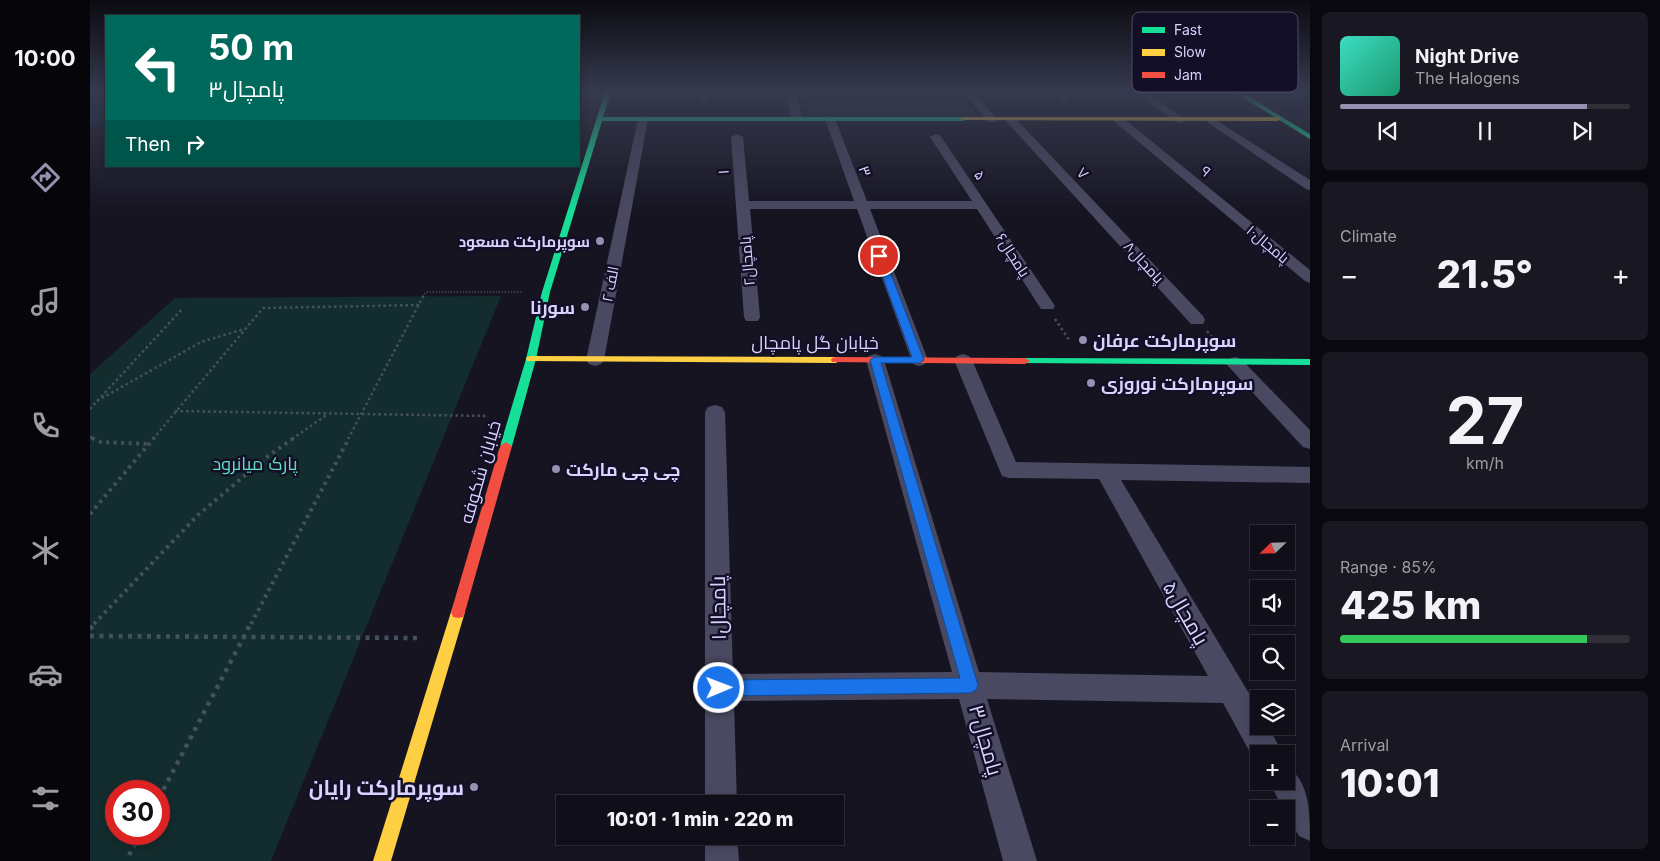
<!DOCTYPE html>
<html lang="en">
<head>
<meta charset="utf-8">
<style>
  :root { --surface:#100f19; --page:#191822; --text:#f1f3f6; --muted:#9c9ca2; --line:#302f38; --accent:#9591b1 }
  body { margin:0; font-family:Inter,Cairo,sans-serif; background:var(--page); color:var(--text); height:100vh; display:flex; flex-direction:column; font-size:19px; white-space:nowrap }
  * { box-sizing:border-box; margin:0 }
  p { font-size:16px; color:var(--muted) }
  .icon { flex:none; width:28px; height:28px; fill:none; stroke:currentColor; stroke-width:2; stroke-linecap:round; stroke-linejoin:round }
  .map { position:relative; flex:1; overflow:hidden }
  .drawer { display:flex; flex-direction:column; gap:12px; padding:12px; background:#09080e; width:350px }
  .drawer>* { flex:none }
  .top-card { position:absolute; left:15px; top:15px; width:475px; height:152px; border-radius:0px; box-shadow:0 2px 8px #0003,0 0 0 1px var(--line); background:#00695c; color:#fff; overflow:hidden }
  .needle { width:32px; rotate:247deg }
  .fabs { position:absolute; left:1160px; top:525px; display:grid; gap:10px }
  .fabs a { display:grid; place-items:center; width:45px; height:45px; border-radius:0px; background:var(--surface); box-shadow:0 2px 8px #0003,0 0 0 1px var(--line); font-size:25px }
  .speed { position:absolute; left:15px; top:780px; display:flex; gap:10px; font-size:25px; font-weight:700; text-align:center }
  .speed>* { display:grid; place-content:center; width:65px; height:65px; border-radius:50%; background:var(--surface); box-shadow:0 2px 8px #0003,0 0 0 1px var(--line); line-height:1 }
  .speed .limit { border:8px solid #d22; background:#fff; color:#111 }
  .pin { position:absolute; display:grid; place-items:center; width:42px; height:42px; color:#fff; margin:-21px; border:2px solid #fff; border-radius:50%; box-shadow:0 1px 5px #0007 }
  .me { position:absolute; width:55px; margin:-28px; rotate:89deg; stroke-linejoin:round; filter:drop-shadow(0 0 4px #0008) }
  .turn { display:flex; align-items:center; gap:18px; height:105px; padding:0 20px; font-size:22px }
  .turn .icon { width:65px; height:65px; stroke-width:2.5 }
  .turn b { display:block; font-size:35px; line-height:42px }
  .then { display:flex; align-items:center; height:48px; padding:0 20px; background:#0003; gap:10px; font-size:19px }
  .big { font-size:38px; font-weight:800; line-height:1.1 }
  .drawer .card { flex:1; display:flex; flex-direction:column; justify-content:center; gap:8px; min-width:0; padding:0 18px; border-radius:8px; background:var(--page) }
  .drawer .dial { align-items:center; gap:0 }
  .dial b { font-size:65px; line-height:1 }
  .song { display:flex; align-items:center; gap:15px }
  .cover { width:60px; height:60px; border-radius:8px; background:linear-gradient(135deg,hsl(170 70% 55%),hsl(160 70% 35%)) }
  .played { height:5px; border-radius:2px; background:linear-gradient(90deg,var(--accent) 85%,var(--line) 85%) }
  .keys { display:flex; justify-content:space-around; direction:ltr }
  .heat { display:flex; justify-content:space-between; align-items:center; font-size:28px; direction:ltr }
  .charge { height:8px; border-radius:4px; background:linear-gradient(90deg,#34c759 85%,var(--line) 0) }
  .trip { position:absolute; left:466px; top:795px; width:288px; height:50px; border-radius:0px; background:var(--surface); box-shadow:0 2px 8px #0003,0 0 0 1px var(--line); font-weight:800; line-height:50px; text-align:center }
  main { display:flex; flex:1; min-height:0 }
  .dock { display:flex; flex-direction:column; width:90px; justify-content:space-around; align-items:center; background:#06060a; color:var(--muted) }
  .dock .icon { width:35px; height:35px }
  .dock .active { color:var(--accent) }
  .dock b { font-size:22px; color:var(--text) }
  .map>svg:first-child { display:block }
  .green { fill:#132c2d; fill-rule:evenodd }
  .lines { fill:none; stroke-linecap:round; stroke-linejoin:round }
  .river { fill:#0d2144; fill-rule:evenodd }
  .path-far3 { stroke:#44505f; stroke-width:2; stroke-dasharray:1 2; stroke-linecap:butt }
  .path-far2 { stroke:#44505f; stroke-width:2.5; stroke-dasharray:2.5 3; stroke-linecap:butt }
  .path-far1 { stroke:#44505f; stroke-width:4; stroke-dasharray:3 4.5; stroke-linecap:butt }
  .path { stroke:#44505f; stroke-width:4.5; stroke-dasharray:4 5.5; stroke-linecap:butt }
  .street { fill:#4a4962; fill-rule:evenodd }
  .fast { fill:#16e098; fill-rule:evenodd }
  .slow { fill:#ffcf43; fill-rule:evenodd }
  .jam { fill:#f24e42; fill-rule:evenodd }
  .route { fill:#1a73e8; stroke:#114b97 }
  .poi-dot { fill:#9591b1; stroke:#130f26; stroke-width:2 }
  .labels { text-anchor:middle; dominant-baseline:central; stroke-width:5; stroke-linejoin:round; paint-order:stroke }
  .far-street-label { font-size:15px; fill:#d9d4ff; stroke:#130f26 }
  .far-poi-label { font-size:15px; font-weight:bold; fill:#d9d4ff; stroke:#130f26; text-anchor:end }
  .poi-label { font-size:18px; font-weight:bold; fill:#d9d4ff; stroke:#130f26; text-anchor:start }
  .street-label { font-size:18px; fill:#d9d4ff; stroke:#130f26 }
  .park-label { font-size:18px; fill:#5fe0c0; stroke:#130f26 }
  .near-street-label { font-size:21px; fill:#d9d4ff; stroke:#130f26 }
  .near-poi-label { font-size:21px; font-weight:bold; fill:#d9d4ff; stroke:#130f26; text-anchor:end }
  .key { fill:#130f26; stroke:#4e4a67; stroke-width:1 }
  .key-label { font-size:14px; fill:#d9d4ff }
</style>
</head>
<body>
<main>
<nav class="dock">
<b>10:00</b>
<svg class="icon active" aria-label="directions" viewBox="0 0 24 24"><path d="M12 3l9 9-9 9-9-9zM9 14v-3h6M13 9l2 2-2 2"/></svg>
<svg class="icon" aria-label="music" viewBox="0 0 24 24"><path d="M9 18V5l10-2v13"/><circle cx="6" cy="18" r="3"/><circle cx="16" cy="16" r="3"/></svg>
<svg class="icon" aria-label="phone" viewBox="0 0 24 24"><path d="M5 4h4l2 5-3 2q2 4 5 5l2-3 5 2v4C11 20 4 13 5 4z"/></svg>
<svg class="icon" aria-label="climate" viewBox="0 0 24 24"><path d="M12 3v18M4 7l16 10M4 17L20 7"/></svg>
<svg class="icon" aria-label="car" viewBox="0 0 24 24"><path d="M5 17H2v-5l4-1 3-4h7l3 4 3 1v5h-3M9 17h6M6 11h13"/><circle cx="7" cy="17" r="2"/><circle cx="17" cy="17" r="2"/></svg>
<svg class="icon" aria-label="filters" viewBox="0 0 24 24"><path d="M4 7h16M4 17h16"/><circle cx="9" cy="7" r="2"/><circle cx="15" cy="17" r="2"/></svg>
</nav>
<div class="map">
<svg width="1220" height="861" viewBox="0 0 1220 861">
  <rect width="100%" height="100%" fill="#161421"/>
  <!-- green -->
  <g class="green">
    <polygon points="715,97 873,97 888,116 721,116"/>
    <path d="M411 296 181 861H0V374L85 298ZM26 791H69V834H26Z"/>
  </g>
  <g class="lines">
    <!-- river -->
    <polygon class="river" points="16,105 16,120 0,126 0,111"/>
    <!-- path-far3 -->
    <polyline class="path-far3" points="335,294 336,292 433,292"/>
    <!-- path-far2 -->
    <g class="path-far2">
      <polyline points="965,319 980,341"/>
      <polyline points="1117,331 1126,342"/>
      <polyline points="7,401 111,342 154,329"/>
      <polyline points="0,409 93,308"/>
      <polyline points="85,411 398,416"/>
      <polyline points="0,437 5,439"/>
      <polyline points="63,439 173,308 329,305"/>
      <polyline points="202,439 238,414"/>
      <polyline points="258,439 335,293"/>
    </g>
    <!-- path-far1 -->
    <g class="path-far1">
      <polyline points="2,438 11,442 58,444"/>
      <polyline points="0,514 64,438"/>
      <polyline points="4,624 108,515 178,456 204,438"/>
      <polyline points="161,624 259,438"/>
    </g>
    <!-- path -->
    <g class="path">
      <polyline points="0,629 5,623"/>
      <polyline points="0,636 329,638"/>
      <polyline points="69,798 161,623"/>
      <polyline points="39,855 50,834"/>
    </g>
    <!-- street -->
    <g class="street">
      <polygon points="609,92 619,92 617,102 611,102"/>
      <polygon points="696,92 706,92 712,119 711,121 707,122 702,119"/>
      <polygon points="873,92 883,92 906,118 907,120 906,122 898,122"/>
      <polygon points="962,92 973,92 980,99 978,101 972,101"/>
      <polygon points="1046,92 1057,92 1095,120 1090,123 1086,122"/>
      <polygon points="553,116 558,119 514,360 511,364 505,366 499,364 496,360 548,119"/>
      <polygon points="740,116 745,119 777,201 882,201 840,137 846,134 850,135 965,306 963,309 951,309 887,209 780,209 838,360 835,364 829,366 823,364 767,209 660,209 670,317 668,321 656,321 654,317 641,137 647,134 653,137 659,201 764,201 735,119"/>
      <polygon points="921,117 925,118 1113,316 1115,320 1113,324 1101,324 917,122 916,120 917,118"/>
      <polygon points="1029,117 1033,118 1220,270 1220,283 1215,281 1025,122 1024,120 1025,118"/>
      <polygon points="1121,117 1220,180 1220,190 1216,189 1117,122 1116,120 1117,118"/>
      <polygon points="785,354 791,356 794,360 889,672 1118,676 1009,479 919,478 912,476 864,360 867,356 873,354 879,356 882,360 926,462 1220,467 1220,483 1031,480 1169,710 1169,726 1178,726 1193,754 1169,754 1167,765 1133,703 897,699 947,861 913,861 869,699 644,701 647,804 615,804 615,412 618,407 625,405 632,407 635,412 643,674 862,672 776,360 779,356"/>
      <polygon points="1145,357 1151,359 1220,430 1220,449 1213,447 1139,367 1136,363 1139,359"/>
      <path d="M1196 767C1220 779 1220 815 1220 841L1209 836 1196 815V809H1193L1179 781H1196Z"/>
      <polygon points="615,836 647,836 649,861 615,861"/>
    </g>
    <!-- fast -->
    <g class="fast">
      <polygon points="515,92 521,92 513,117 873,117 876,119 873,121 512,121 460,292 446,359 422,446 416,450 410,446 436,359 452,292"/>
      <polygon points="1144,92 1151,92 1220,134 1220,139"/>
      <polygon points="935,358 1220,359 1220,365 931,363 930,361"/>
    </g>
    <!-- slow -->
    <g class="slow">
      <polygon points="873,117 1188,117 1191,119 1188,121 871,120 870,119"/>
      <polygon points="441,356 746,357 751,360 746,363 437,361 436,359 437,357"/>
      <polygon points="368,606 373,607 375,612 301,861 283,861 361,612 363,607"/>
    </g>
    <!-- jam -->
    <g class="jam">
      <polygon points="746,357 935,358 940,361 935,364 742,362 741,360 742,358"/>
      <polygon points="416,442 422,446 375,612 373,617 368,618 363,617 361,612 410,446"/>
    </g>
  </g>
  <!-- sky -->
  <linearGradient id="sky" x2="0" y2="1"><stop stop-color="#0c0b12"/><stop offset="0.43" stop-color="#363a4e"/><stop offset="1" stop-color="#363a4e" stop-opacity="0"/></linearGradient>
  <rect width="1220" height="213" fill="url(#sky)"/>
  <!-- route -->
  <polygon class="route" points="789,254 794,256 834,360 829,363 791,363 888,685 886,690 880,693 629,696 623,694 621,688 623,683 629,680 870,678 780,360 785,357 822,357 785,256"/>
  <!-- markers -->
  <g class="poi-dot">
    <circle cx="510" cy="241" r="5"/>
    <circle cx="495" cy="307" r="5"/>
    <circle cx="993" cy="340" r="5"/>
    <circle cx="1001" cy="383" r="5"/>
    <circle cx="466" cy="469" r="5"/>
    <circle cx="384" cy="787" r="5"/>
  </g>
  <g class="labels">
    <!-- far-street labels -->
    <g class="far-street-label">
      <text transform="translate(775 171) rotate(71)">۳</text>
      <text transform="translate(1116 171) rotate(40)">۹</text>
      <text transform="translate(633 172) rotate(-94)">۱</text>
      <text transform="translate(993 173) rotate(47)">۷</text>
      <text transform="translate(890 175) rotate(57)">۵</text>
      <text transform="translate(1178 244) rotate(40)">پامچال۱۰</text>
      <text transform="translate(923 255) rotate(57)">پامچال۶</text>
      <text transform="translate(657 261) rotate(-95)">پامچال۲</text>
      <text transform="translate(1054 262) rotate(47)">پامچال۸</text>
      <text transform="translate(520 284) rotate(-79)">۲ الف</text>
    </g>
    <!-- far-poi labels -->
    <g class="far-poi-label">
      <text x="500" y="241">سوپرمارکت مسعود</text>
    </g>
    <!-- poi labels -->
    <g class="poi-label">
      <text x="485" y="307" text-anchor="end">سورنا</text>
      <text x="1003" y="340">سوپرمارکت عرفان</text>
      <text x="1011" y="383">سوپرمارکت نوروزی</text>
      <text x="476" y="469">چی چی مارکت</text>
    </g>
    <!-- street labels -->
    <g class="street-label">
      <text x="725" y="342">خیابان گل پامچال</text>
      <text transform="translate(390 472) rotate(-74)">خیابان شکوفه</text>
    </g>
    <!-- park labels -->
    <g class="park-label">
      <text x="165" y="463">پارک میانرود</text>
    </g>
    <!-- near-street labels -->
    <g class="near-street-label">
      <text transform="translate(628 608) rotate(-91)">پامچال۱</text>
      <text transform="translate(1096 613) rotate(60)">پامچال۵</text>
      <text transform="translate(896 740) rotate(74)">پامچال۳</text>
    </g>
    <!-- near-poi labels -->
    <g class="near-poi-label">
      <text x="374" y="787">سوپرمارکت رایان</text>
    </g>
  </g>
  <!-- legend -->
  <rect x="1042" y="12" width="166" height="80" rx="8" class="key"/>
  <rect x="1052" y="27" width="23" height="6" fill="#16e098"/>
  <rect x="1052" y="49" width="23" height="7" fill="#ffcf43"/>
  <rect x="1052" y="72" width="23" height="6" fill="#f24e42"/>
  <g class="key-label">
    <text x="1084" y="35">Fast</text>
    <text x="1084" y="57">Slow</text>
    <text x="1084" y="80">Jam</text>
  </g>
</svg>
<div class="fabs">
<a><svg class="needle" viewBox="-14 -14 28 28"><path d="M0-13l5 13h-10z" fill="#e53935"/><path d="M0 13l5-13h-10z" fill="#9c9ca2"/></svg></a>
<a><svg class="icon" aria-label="sound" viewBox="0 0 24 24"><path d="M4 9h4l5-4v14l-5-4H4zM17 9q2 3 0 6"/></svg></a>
<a><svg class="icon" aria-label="search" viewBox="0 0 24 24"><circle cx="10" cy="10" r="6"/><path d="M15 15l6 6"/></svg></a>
<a><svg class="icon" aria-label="layers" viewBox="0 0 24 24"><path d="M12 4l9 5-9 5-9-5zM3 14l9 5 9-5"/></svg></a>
<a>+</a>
<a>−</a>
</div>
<div class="speed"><div class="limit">30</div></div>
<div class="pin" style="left:789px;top:256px;background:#d93025"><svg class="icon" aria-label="arrive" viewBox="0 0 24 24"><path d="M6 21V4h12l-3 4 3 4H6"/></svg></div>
<svg class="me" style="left:629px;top:688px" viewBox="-20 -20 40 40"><circle r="17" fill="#1a73e8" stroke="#fff" stroke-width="3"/><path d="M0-11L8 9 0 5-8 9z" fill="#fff"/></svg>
<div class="trip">10:01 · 1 min · 220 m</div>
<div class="top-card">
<div class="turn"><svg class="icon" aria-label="left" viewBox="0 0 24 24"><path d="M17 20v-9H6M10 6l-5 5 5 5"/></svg><div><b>50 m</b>پامچال۳</div></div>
<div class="then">Then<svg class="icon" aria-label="right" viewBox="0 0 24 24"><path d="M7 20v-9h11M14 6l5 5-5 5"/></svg></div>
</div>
</div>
<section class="drawer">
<div class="card">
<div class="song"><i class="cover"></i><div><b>Night Drive</b><p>The Halogens</p></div></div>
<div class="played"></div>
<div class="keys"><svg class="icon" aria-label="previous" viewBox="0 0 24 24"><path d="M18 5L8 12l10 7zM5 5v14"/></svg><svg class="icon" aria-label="pause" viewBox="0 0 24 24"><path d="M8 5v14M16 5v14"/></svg><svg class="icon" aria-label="next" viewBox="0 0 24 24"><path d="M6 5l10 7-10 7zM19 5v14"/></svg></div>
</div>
<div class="card"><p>Climate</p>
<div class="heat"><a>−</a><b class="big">21.5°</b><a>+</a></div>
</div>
<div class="card dial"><b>27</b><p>km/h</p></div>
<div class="card"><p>Range · 85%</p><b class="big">425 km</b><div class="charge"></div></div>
<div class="card"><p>Arrival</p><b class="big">10:01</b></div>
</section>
</main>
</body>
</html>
